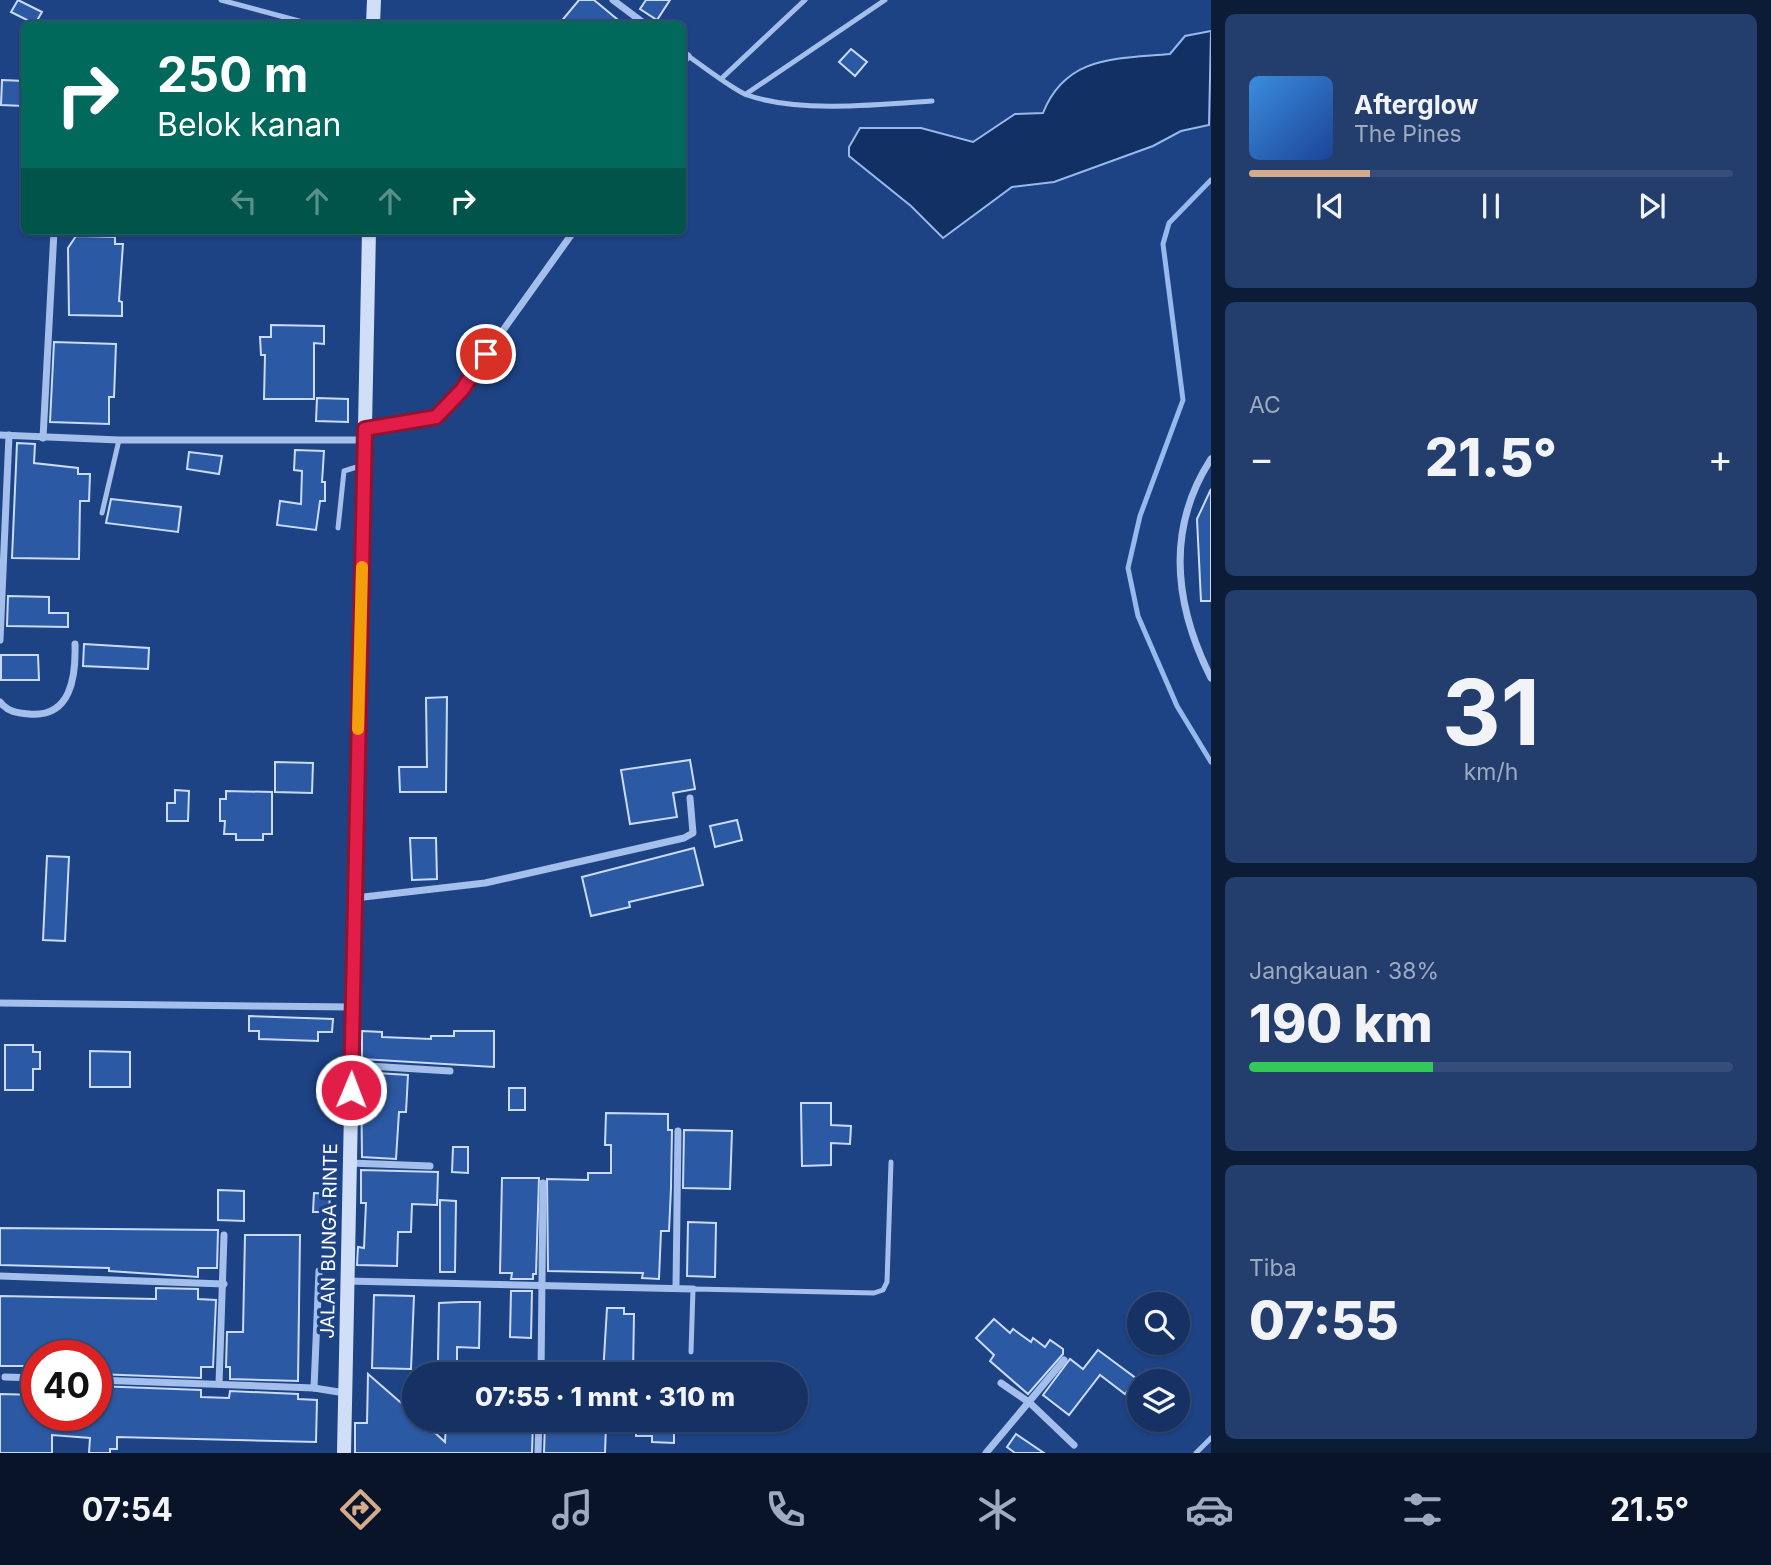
<!DOCTYPE html>
<html lang="id">
<head>
<meta charset="utf-8">
<style>
  :root { --surface:#163264; --page:#233e6d; --text:#f1f3f6; --muted:#9eaabf; --line:#354d78; --accent:#d6ab8b }
  body { margin:0; font-family:Inter,sans-serif; background:var(--page); color:var(--text); height:100vh; display:flex; flex-direction:column; font-size:26px; white-space:nowrap }
  * { box-sizing:border-box; margin:0 }
  p { font-size:23px; color:var(--muted) }
  .icon { flex:none; width:38px; height:38px; fill:none; stroke:currentColor; stroke-width:2; stroke-linecap:round; stroke-linejoin:round }
  .map { position:relative; flex:1; overflow:hidden }
  .drawer { display:flex; flex-direction:column; gap:14px; padding:14px; background:#0c1c37; width:560px }
  .drawer>* { flex:none }
  .guide { position:absolute; left:21px; top:21px; width:665px; height:214px; border-radius:10px; box-shadow:0 2px 5px #0004,0 0 0 2px var(--line); background:#00695c; color:#fff; overflow:hidden }
  .fabs { position:absolute; left:1127px; top:1292px; display:grid; gap:14px }
  .fabs a { display:grid; place-items:center; width:63px; height:63px; border-radius:50%; background:var(--surface); box-shadow:0 2px 5px #0004,0 0 0 2px var(--line); font-size:35px }
  .speed { position:absolute; left:21px; top:1340px; display:flex; gap:14px; font-size:35px; font-weight:700; text-align:center }
  .speed>* { display:grid; place-content:center; width:91px; height:91px; border-radius:50%; background:var(--surface); box-shadow:0 2px 5px #0004,0 0 0 2px var(--line); line-height:1 }
  .speed .limit { border:10px solid #d22; background:#fff; color:#111 }
  .pin { position:absolute; display:grid; place-items:center; width:60px; height:60px; color:#fff; margin:-30px; border:4px solid #fff; border-radius:50%; box-shadow:0 2px 7px #0007 }
  .me { position:absolute; width:77px; margin:-38px; rotate:1deg; stroke-linejoin:round; filter:drop-shadow(0 0 5px #0008) }
  .turn { display:flex; align-items:center; gap:24px; height:147px; padding:0 21px; font-size:32px }
  .turn .icon { width:91px; height:91px; stroke-width:2.5 }
  .turn b { display:block; font-size:49px; line-height:60px }
  .lanes { display:flex; align-items:center; height:66px; padding:0 21px; background:#0003; justify-content:center; gap:35px; direction:ltr }
  .lanes .off { opacity:.35 }
  .big { font-size:52px; font-weight:800; line-height:1.1 }
  .drawer .card { flex:1; display:flex; flex-direction:column; justify-content:center; gap:10px; min-width:0; padding:0 24px; border-radius:10px; background:var(--page) }
  .drawer .dial { align-items:center; gap:0 }
  .dial b { font-size:91px; line-height:1 }
  .song { display:flex; align-items:center; gap:21px }
  .cover { width:84px; height:84px; border-radius:10px; background:linear-gradient(135deg,hsl(210 70% 55%),hsl(220 70% 35%)) }
  .played { height:7px; border-radius:4px; background:linear-gradient(90deg,var(--accent) 25%,var(--line) 25%) }
  .keys { display:flex; justify-content:space-around; direction:ltr }
  .heat { display:flex; justify-content:space-between; align-items:center; font-size:38px; direction:ltr }
  .charge { height:10px; border-radius:5px; background:linear-gradient(90deg,#34c759 38%,var(--line) 0) }
  .trip { position:absolute; left:402px; top:1362px; width:406px; height:70px; border-radius:35px; background:var(--surface); box-shadow:0 2px 5px #0004,0 0 0 2px var(--line); font-weight:800; line-height:70px; text-align:center }
  .dock { display:flex; height:112px; justify-content:space-around; align-items:center; background:#091428; color:var(--muted) }
  .dock .icon { width:49px; height:49px }
  .dock .current { color:var(--accent) }
  .dock b { font-size:32px; color:var(--text) }
  main { display:flex; flex:1; min-height:0 }
  .map>svg:first-child { display:block }
  .water { fill:#133064; stroke:#97b9ec; stroke-width:2 }
  .lines { fill:none; stroke-linecap:round; stroke-linejoin:round }
  .stream { stroke:#97b9ec; stroke-width:5 }
  .building { fill:#2c59a3; stroke:#c9dbf8; stroke-width:2 }
  .lane { stroke:#a4bfeb; stroke-width:5 }
  .street { stroke:#a4bfeb; stroke-width:7 }
  .secondary { stroke:#d0def8; stroke-width:14 }
  .route-casing { stroke:#92132f; stroke-width:18 }
  .route { stroke:#e11d48; stroke-width:12 }
  .slow { stroke:#f59e0b; stroke-width:12 }
  .labels { text-anchor:middle; dominant-baseline:central; stroke-width:7; stroke-linejoin:round; paint-order:stroke }
  .street-label { font-size:19px; fill:#fff; stroke:#1d4385 }
</style>
</head>
<body>
<main>
<div class="map">
<svg width="1211" height="1453" viewBox="0 0 1211 1453">
  <rect width="100%" height="100%" fill="#1d4385"/>
  <!-- water -->
  <path class="water" d="M1211 31 1209 125 1181 131 1153 146 1054 182 1012 187 943 238 911 206 849 156V147L860 128H921L973 142 1015 114 1043 113C1066 55 1117 59 1170 54L1185 36Z"/>
  <g class="lines">
    <!-- stream -->
    <polyline class="stream" points="1211,180 1169,223 1163,244 1183,400 1140,516 1128,568 1138,616 1177,706 1211,762"/>
  </g>
  <!-- building -->
  <g class="building">
    <polygon points="18,0 42,12 35,24 11,12"/>
    <polygon points="579,0 594,0 623,24 559,24"/>
    <polygon points="646,0 670,0 657,20 640,9"/>
    <polygon points="851,49 867,62 855,76 839,62"/>
    <polygon points="2,80 24,81 24,106 1,105"/>
    <polygon points="76,236 115,237 115,244 123,244 119,301 122,302 122,316 69,315 68,248"/>
    <polygon points="271,325 324,326 324,344 314,343 314,399 264,399 265,355 261,355 260,337 271,337"/>
    <polygon points="54,342 116,344 114,397 109,397 109,424 50,422"/>
    <polygon points="317,398 348,399 348,422 316,421"/>
    <polygon points="17,443 35,444 34,463 78,468 78,474 90,474 89,501 80,501 79,559 12,558"/>
    <polygon points="295,450 324,451 322,482 325,482 325,501 320,501 316,530 277,525 280,501 301,504 302,471 294,470"/>
    <polygon points="189,452 222,456 219,474 187,469"/>
    <polygon points="1211,489 1211,601 1201,601 1197,519"/>
    <polygon points="111,499 181,507 178,532 106,523"/>
    <polygon points="8,596 49,597 49,613 68,613 68,627 7,626"/>
    <polygon points="84,644 149,648 148,669 83,666"/>
    <polygon points="1,655 38,655 39,680 1,680"/>
    <polygon points="447,697 446,792 400,792 399,767 427,767 426,698"/>
    <polygon points="690,760 695,789 673,793 677,817 630,824 621,770"/>
    <polygon points="275,762 313,763 312,793 275,792"/>
    <polygon points="175,790 189,791 188,821 167,821 167,803 175,803"/>
    <polygon points="226,791 272,792 272,834 263,834 263,840 236,840 236,834 224,834 225,821 220,821 220,799 226,799"/>
    <polygon points="737,820 742,840 715,847 710,826"/>
    <polygon points="410,838 436,838 437,879 412,880"/>
    <polygon points="694,848 703,885 629,902 630,907 591,916 582,877"/>
    <polygon points="47,856 69,857 65,941 43,940"/>
    <polygon points="249,1016 333,1019 332,1032 318,1032 318,1041 259,1039 259,1031 249,1031"/>
    <polygon points="362,1031 382,1032 382,1037 431,1039 431,1036 454,1036 454,1031 494,1031 494,1067 362,1059"/>
    <polygon points="5,1045 33,1045 33,1052 40,1052 40,1069 33,1069 33,1090 5,1090"/>
    <polygon points="90,1051 130,1052 130,1087 90,1087"/>
    <polygon points="361,1072 408,1075 406,1112 399,1112 396,1159 362,1157"/>
    <rect x="509" y="1088" width="16" height="22"/>
    <polygon points="801,1103 831,1103 831,1125 851,1126 850,1144 831,1143 831,1165 802,1166"/>
    <polygon points="606,1113 668,1114 668,1130 672,1130 671,1188 669,1231 661,1231 659,1279 642,1278 643,1273 548,1271 547,1179 588,1180 588,1173 611,1173 611,1145 605,1145"/>
    <polygon points="684,1130 732,1131 730,1189 683,1188"/>
    <polygon points="453,1147 468,1147 468,1173 452,1172"/>
    <polygon points="361,1170 438,1172 437,1205 412,1204 411,1232 398,1232 397,1266 357,1265 358,1247 364,1248 366,1203 361,1203"/>
    <polygon points="502,1178 539,1178 536,1274 533,1274 533,1279 511,1279 512,1273 500,1273"/>
    <polygon points="218,1190 244,1191 244,1221 218,1220"/>
    <polygon points="314,1193 330,1194 329,1212 313,1212"/>
    <polygon points="440,1200 456,1201 455,1272 440,1272"/>
    <polygon points="688,1222 716,1223 715,1277 687,1276"/>
    <polygon points="0,1228 218,1230 217,1268 198,1268 198,1277 109,1271 109,1268 0,1265"/>
    <polygon points="245,1235 300,1235 298,1381 230,1379 230,1367 226,1367 227,1332 243,1332"/>
    <polygon points="156,1288 198,1289 198,1299 216,1300 213,1367 201,1367 201,1378 96,1374 96,1356 37,1356 37,1366 0,1366 0,1296 156,1299"/>
    <polygon points="511,1291 532,1291 531,1338 510,1337"/>
    <polygon points="374,1295 414,1296 411,1369 372,1368"/>
    <polygon points="461,1302 480,1302 479,1348 457,1347 457,1362 438,1361 439,1303"/>
    <polygon points="607,1308 624,1308 624,1314 634,1314 633,1374 603,1374"/>
    <polygon points="994,1319 1010,1333 1013,1329 1031,1342 1033,1338 1045,1347 1050,1340 1063,1349 1063,1354 1028,1394 990,1361 994,1355 976,1338"/>
    <polygon points="1098,1350 1137,1379 1125,1394 1100,1375 1069,1415 1043,1395 1070,1359 1083,1369"/>
    <polygon points="368,1374 415,1415 415,1419 420,1419 445,1442 446,1423 464,1423 464,1419 533,1421 532,1453 355,1453 355,1423 367,1423"/>
    <polygon points="96,1386 201,1390 201,1397 229,1398 230,1391 298,1394 298,1399 317,1400 316,1442 117,1437 117,1449 110,1449 110,1453 89,1453 90,1438 52,1435 52,1453 0,1453 0,1394 37,1395 37,1416 96,1416"/>
    <polygon points="636,1419 674,1419 674,1443 652,1442 652,1436 636,1436"/>
    <polygon points="545,1422 606,1424 605,1453 544,1453"/>
    <polygon points="1016,1434 1044,1453 1015,1453 1007,1447"/>
  </g>
  <g class="lines">
    <!-- lane -->
    <g class="lane">
      <polyline points="221,0 310,24"/>
      <path d="M688 56C703 66 732 89 747 95 799 113 877 105 932 101"/>
      <polyline points="722,78 805,0"/>
      <polyline points="746,94 885,0"/>
      <polyline points="102,513 119,440"/>
      <polyline points="338,528 344,471 363,465"/>
      <polyline points="691,1352 693,1289 874,1293 883,1290 887,1282 891,1162"/>
      <polyline points="1196,1453 1211,1438"/>
    </g>
    <!-- street -->
    <g class="street">
      <polyline points="613,0 645,24"/>
      <polyline points="682,52 688,56 682,64"/>
      <path d="M366 429C394 425 426 426 448 407L574 231"/>
      <polyline points="0,435 119,440 364,440"/>
      <polyline points="43,438 54,231"/>
      <path d="M1211 459C1165 530 1175 606 1211 678"/>
      <polyline points="0,640 9,435"/>
      <path d="M0 702C8 712 17 713 29 714 71 718 76 677 75 644"/>
      <polyline points="355,898 485,883 684,838 693,833 690,798"/>
      <polyline points="0,1003 353,1007"/>
      <polyline points="352,1065 450,1071"/>
      <polyline points="350,1163 430,1166"/>
      <polyline points="0,1276 224,1284"/>
      <polyline points="347,1281 693,1289"/>
      <polyline points="676,1287 678,1131"/>
      <polyline points="541,1374 543,1183"/>
      <polyline points="5,1377 37,1378"/>
      <polyline points="96,1380 314,1388 345,1393"/>
      <polyline points="1001,1383 1030,1403 1074,1445"/>
      <polyline points="219,1384 224,1235"/>
      <polyline points="314,1388 319,1271"/>
      <polyline points="538,1453 539,1419"/>
      <polyline points="986,1453 1064,1360"/>
    </g>
    <!-- secondary -->
    <g class="secondary">
      <polyline points="373,24 374,0"/>
      <polyline points="344,1453 369,231"/>
    </g>
  </g>
  <g class="lines">
    <defs>
      <polyline id="route" points="351,1090 365,429 436,417 462,390 486,354"/>
    </defs>
    <!-- route casing -->
    <use href="#route" class="route-casing"/>
    <!-- route -->
    <use href="#route" class="route"/>
    <!-- slow -->
    <polyline class="slow" points="358,729 362,567"/>
  </g>
  <g class="labels">
    <!-- street labels -->
    <g class="street-label">
      <text transform="translate(329 1241) rotate(-89)">JALAN BUNGA RINTE</text>
    </g>
  </g>
</svg>
<div class="fabs">
<a><svg class="icon" aria-label="search" viewBox="0 0 24 24"><circle cx="10" cy="10" r="6"/><path d="M15 15l6 6"/></svg></a>
<a><svg class="icon" aria-label="layers" viewBox="0 0 24 24"><path d="M12 4l9 5-9 5-9-5zM3 14l9 5 9-5"/></svg></a>
</div>
<div class="speed"><div class="limit">40</div></div>
<div class="pin" style="left:486px;top:354px;background:#d93025"><svg class="icon" aria-label="arrive" viewBox="0 0 24 24"><path d="M6 21V4h12l-3 4 3 4H6"/></svg></div>
<svg class="me" style="left:351px;top:1090px" viewBox="-20 -20 40 40"><circle r="17" fill="#e11d48" stroke="#fff" stroke-width="3"/><path d="M0-11L8 9 0 5-8 9z" fill="#fff"/></svg>
<div class="trip">07:55 · 1 mnt · 310 m</div>
<div class="guide">
<div class="turn"><svg class="icon" aria-label="right" viewBox="0 0 24 24"><path d="M7 20v-9h11M14 6l5 5-5 5"/></svg><div><b>250 m</b>Belok kanan</div></div>
<div class="lanes"><svg class="icon off" aria-label="left" viewBox="0 0 24 24"><path d="M17 20v-9H6M10 6l-5 5 5 5"/></svg><svg class="icon off" aria-label="ahead" viewBox="0 0 24 24"><path d="M12 20V5M6 11l6-6 6 6"/></svg><svg class="icon off" aria-label="ahead" viewBox="0 0 24 24"><path d="M12 20V5M6 11l6-6 6 6"/></svg><svg class="icon" aria-label="right" viewBox="0 0 24 24"><path d="M7 20v-9h11M14 6l5 5-5 5"/></svg></div>
</div>
</div>
<section class="drawer">
<div class="card">
<div class="song"><i class="cover"></i><div><b>Afterglow</b><p>The Pines</p></div></div>
<div class="played"></div>
<div class="keys"><svg class="icon" aria-label="previous" viewBox="0 0 24 24"><path d="M18 5L8 12l10 7zM5 5v14"/></svg><svg class="icon" aria-label="pause" viewBox="0 0 24 24"><path d="M8 5v14M16 5v14"/></svg><svg class="icon" aria-label="next" viewBox="0 0 24 24"><path d="M6 5l10 7-10 7zM19 5v14"/></svg></div>
</div>
<div class="card"><p>AC</p>
<div class="heat"><a>−</a><b class="big">21.5°</b><a>+</a></div>
</div>
<div class="card dial"><b>31</b><p>km/h</p></div>
<div class="card"><p>Jangkauan · 38%</p><b class="big">190 km</b><div class="charge"></div></div>
<div class="card"><p>Tiba</p><b class="big">07:55</b></div>
</section>
</main>
<nav class="dock">
<b>07:54</b>
<svg class="icon current" aria-label="directions" viewBox="0 0 24 24"><path d="M12 3l9 9-9 9-9-9zM9 14v-3h6M13 9l2 2-2 2"/></svg>
<svg class="icon" aria-label="music" viewBox="0 0 24 24"><path d="M9 18V5l10-2v13"/><circle cx="6" cy="18" r="3"/><circle cx="16" cy="16" r="3"/></svg>
<svg class="icon" aria-label="phone" viewBox="0 0 24 24"><path d="M5 4h4l2 5-3 2q2 4 5 5l2-3 5 2v4C11 20 4 13 5 4z"/></svg>
<svg class="icon" aria-label="climate" viewBox="0 0 24 24"><path d="M12 3v18M4 7l16 10M4 17L20 7"/></svg>
<svg class="icon" aria-label="car" viewBox="0 0 24 24"><path d="M5 17H2v-5l4-1 3-4h7l3 4 3 1v5h-3M9 17h6M6 11h13"/><circle cx="7" cy="17" r="2"/><circle cx="17" cy="17" r="2"/></svg>
<svg class="icon" aria-label="filters" viewBox="0 0 24 24"><path d="M4 7h16M4 17h16"/><circle cx="9" cy="7" r="2"/><circle cx="15" cy="17" r="2"/></svg>
<b>21.5°</b>
</nav>
</body>
</html>
